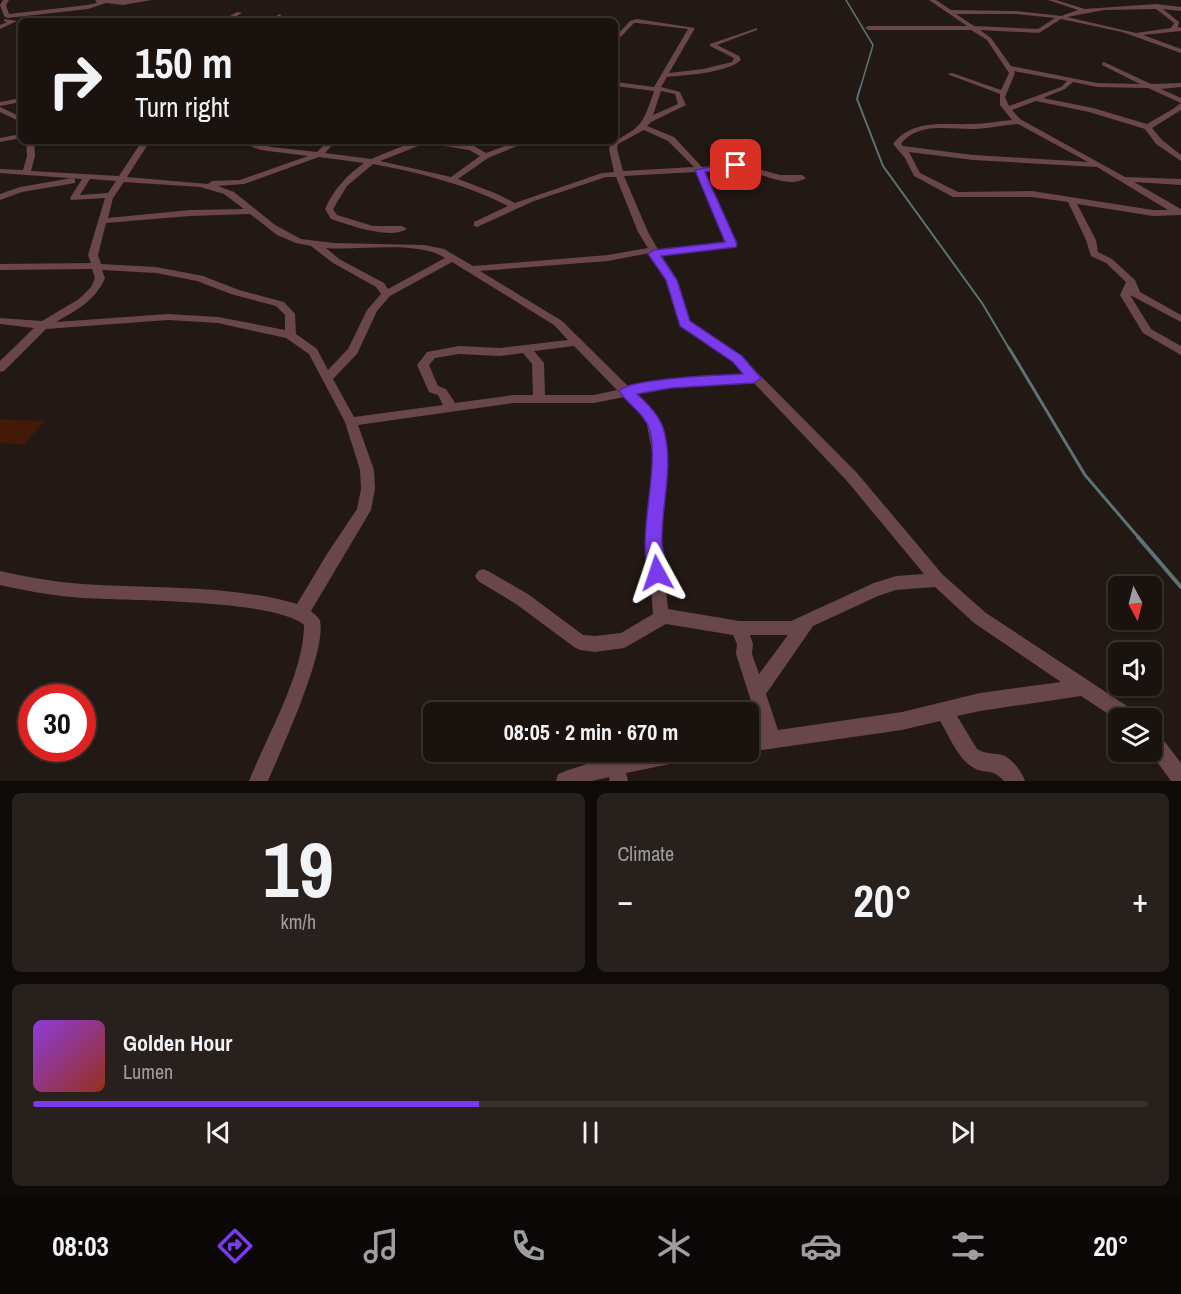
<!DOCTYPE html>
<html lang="en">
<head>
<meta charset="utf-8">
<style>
  :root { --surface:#1a120f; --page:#27201d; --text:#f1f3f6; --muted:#9f9e9e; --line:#38322f; --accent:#7c3aed }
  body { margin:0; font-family:"Archivo Narrow",sans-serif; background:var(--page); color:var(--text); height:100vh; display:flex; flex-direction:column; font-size:22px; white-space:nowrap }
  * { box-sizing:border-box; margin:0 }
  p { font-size:20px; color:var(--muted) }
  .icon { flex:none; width:33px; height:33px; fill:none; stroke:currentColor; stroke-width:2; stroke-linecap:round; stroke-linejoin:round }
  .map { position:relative; height:781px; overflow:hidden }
  .side { display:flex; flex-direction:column; gap:12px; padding:12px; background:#0e0a08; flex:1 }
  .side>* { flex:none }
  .banner { position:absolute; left:18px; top:18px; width:600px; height:126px; border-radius:9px; box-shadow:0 2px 4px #0004,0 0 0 2px var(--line); background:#1a120f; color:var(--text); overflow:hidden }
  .needle { width:39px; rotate:173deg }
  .fabs { position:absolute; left:1108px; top:576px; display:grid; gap:12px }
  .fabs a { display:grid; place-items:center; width:54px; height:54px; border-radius:9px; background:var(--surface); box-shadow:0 2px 4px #0004,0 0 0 2px var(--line); font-size:30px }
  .speed { position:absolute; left:18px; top:684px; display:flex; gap:12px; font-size:30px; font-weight:700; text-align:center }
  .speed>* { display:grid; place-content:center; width:78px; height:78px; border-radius:50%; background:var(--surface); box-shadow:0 2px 4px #0004,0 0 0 2px var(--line); line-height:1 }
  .speed .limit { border:9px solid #d22; background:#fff; color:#111 }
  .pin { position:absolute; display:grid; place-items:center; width:51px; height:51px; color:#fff; margin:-26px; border-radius:12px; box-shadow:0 3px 9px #0006 }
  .me { position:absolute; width:66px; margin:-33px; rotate:355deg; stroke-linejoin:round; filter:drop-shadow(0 0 4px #0008) }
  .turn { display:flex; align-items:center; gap:21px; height:126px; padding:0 18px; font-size:27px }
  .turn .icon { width:78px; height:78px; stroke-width:2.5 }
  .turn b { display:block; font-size:42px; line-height:51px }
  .big { font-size:45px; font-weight:800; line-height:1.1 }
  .side .card { flex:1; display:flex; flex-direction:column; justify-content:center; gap:9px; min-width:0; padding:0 21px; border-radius:9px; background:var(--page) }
  .side .dial { align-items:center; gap:0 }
  .dial b { font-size:78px; line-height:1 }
  .song { display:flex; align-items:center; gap:18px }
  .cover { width:72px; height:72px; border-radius:9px; background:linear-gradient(135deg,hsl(270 70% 55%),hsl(10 70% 35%)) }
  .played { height:6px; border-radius:3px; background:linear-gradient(90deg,var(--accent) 40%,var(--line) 40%) }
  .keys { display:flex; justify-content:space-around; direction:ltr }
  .heat { display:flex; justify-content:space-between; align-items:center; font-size:33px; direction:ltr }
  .side .tiles { flex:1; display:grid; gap:12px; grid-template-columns:1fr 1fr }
  .card:last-child { grid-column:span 2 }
  .trip { position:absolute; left:423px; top:702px; width:336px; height:60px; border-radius:9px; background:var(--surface); box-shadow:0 2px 4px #0004,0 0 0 2px var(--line); font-weight:800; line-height:60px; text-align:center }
  .tab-bar { display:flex; height:96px; justify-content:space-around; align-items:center; background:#0a0706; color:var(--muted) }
  .tab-bar .icon { width:42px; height:42px }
  .tab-bar .selected { color:var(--accent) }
  .tab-bar b { font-size:27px; color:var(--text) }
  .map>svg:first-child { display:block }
  .green { fill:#421a07 }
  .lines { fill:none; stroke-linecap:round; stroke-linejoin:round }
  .stream-far3 { stroke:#5a7375; stroke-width:1.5 }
  .stream-far2 { stroke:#5a7375; stroke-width:2 }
  .stream-far1 { stroke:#5a7375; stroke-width:3 }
  .stream { stroke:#5a7375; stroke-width:4 }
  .minor { fill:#69464a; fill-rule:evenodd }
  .route { fill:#7c3aed; stroke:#51269a; stroke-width:1.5 }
</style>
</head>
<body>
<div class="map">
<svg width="1181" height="781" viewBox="0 0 1181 781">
  <rect width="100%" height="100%" fill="#221814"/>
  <!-- green -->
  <polygon class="green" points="0,419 45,421 23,445 0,443"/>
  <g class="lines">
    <!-- stream-far3 -->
    <polyline class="stream-far3" points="846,0 873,45 860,89"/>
    <!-- stream-far2 -->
    <polyline class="stream-far2" points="860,88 857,99 883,166 982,303 1010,350"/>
    <!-- stream-far1 -->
    <polyline class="stream-far1" points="1009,348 1085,475 1139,538"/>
    <!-- stream -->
    <polyline class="stream" points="1138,537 1181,587"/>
    <!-- minor -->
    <g class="minor">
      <polygon points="3,0 9,0 6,5 9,14 87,5 97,3 95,0 152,0 123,5 106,3 88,9 7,18 4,16 0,5"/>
      <path d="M929 0H936L951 10 1015 11 1061 16 1078 10 1048 0H1056L1085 9 1156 4 1181 7V11L1163 9 1179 22 1178 28 1181 27V31L1143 35 1181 49V53L1122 32 1061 19 1039 33 980 30 991 38 1011 66 1097 83 1140 84 1102 65V63L1104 62 1151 84 1181 83V87L1161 89 1181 98V110L1152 128 1162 140 1181 155V161L1156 144 1145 129 1089 112 1036 101 1012 110 1020 119 1125 177 1181 179V185L1134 182 1181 209V215L1153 216 1077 204 1096 240 1098 252 1112 259 1135 280 1140 292 1181 315V322L1130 295 1151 329 1181 346V355L1143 333 1120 295 1126 282 1106 263 1091 256 1086 240 1068 202 1032 197H953L914 176 905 158 893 144C912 119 942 125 971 124 985 124 998 121 1012 120L1000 105V94L947 74 952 73 1001 90 1009 73 987 40 971 30H868L865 28 868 26H967ZM1156 9 1174 23 1171 28 1136 33 1067 17 1104 10ZM956 14H1015L1055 18 1038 29 974 26ZM1014 71 1067 81 1061 87 1009 106 1005 97 1015 73ZM1073 82 1097 87 1148 88 1181 103 1173 109 1147 124 1093 108 1043 98 1065 89ZM1018 124 1088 162 973 155 903 146 901 144C919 121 950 130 976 129 990 128 1004 125 1018 124ZM909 152 973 160 1097 167 1168 210H1153L1032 191 958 192 920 173Z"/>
      <polygon points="237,12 242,13 228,21 221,21"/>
      <polygon points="280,14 282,17 274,21 266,21"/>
      <polygon points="4,19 17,21 0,29 0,25 7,22 4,21"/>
      <path d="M637 19 695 28 669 73 703 69 732 62 734 58 710 46V44L757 28V30L717 45 739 56 741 60C727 73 686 75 667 77L661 87 680 92 686 105 651 122 647 126 674 137 702 167 736 163 780 175H802L806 178C788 190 757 171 737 168 727 166 714 171 704 172L737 242 729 248 662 256 677 280 689 321 741 356 857 473 943 575 986 613 1136 712 1139 718H1119V721L1081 696 980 711 957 716 977 749C985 754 993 753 1002 755 1012 758 1022 772 1025 781H1004C991 767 987 775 974 768 958 760 949 735 940 721L902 730 748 752V734L761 732 736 654 737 644 733 635 666 624 624 648 595 652 580 650 574 647 516 604 478 581 475 576 478 571 483 569 488 571 528 594 583 635 595 636 621 633 653 614 647 540 653 456 646 420 624 397 594 403H513L358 425 374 470 375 489 371 510 311 611C314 614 318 616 320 621 327 651 281 750 268 781H249C267 736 304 673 304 625 274 599 127 601 82 598 54 596 27 591 0 585V571C27 577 54 582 82 584 153 589 228 584 297 604L327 554 357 509 361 489 360 470 345 422 309 354 286 338 218 323 168 320 46 329 4 371 0 372V361L34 328 0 324V318L42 321 79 299 91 287 95 278 92 269 0 270V264L91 263 88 255 105 198 71 200 70 198 82 179 0 173V169L23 170 27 156 26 141H34L35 156 31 171 119 176 142 141H150L127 177 208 184 212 181 240 180 308 156 261 150 237 141H248L271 147 317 152 328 141H336L325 153 371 159 415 141H442L474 146 486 153 518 141H529L488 158 458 179 495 193 515 203 602 173 614 172 609 149 611 143C642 127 643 124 654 91L615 86V82L654 87 688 29 637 23H634L615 43V37L630 21ZM661 91 675 94 678 104 653 115ZM644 130 668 141 694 167 623 171 617 149 618 144ZM426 143 469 150 480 156 451 177 380 161ZM319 157 364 163C346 176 334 189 325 209L331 219C349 225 390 240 407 229L402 226H373L337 215 333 209 347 186 373 164C421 173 465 184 508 206L474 222V226L477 227 534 201 606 177H616L638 232 648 248 608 255 473 266 444 249 424 245 334 243 301 239 275 225 234 192 218 186 244 184ZM696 172 727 242 659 251 648 232 624 176ZM90 179 116 181 108 193 80 195ZM124 182 200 187 224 194 244 209 190 210 108 218 113 198ZM250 214 277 235 296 243 311 246 333 263 376 287 381 294 367 310 348 349 328 370 317 349 296 334 295 314 284 302 239 290 203 276 156 267 101 264 98 255 106 223 190 216ZM326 248C359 251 417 240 445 258L388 289 384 283 339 259ZM650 253 667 280 680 325 733 362 745 375 656 381 629 387 562 321 480 271 608 261ZM452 262 554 325 568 340 500 348 459 346 427 352 417 365 429 392 438 395 443 405 354 417 333 379 357 354 377 311 390 296ZM102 270 156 273 197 281 231 294 276 306 285 315V330L218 317 168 314 56 322C77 310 95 301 105 278ZM574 346 617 390 594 395H545L544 363 534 351ZM523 353 532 364 533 395H513L455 403 446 389 438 386 429 365 435 358 459 354 500 356ZM753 382 847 481 924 574 896 576 874 583 791 621H739L668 609 661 540 667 456 658 418 635 394 656 389ZM935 587 974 623 1061 682 980 693 902 712 778 730 766 694 813 626 878 596 896 590ZM750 635H788L759 674 752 654 753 644Z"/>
      <polygon points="21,98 21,102 0,106 0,102"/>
      <polygon points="0,107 21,117 21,122 0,112"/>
      <polygon points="21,134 21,138 0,142 0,138"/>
      <polygon points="72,178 75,179 75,183 22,192 0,200 0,194 20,187"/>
      <polygon points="1152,730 1158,733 1181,763 1181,781 1171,781 1150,752 1152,752"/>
      <path d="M641 752H694L691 758 685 761 626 773 628 781H610L609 777 592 781H556L558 774C585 763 613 757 641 752Z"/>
    </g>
  </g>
  <!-- route -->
  <path class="route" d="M736 162 739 163V167L705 172 737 244 736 247 661 256 677 280 690 321 742 356 761 378 754 383 671 388 637 394C648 404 660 416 664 431 674 467 661 506 662 542 663 554 668 568 663 579L657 581 651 579C634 543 660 473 650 431 645 413 628 405 619 391 629 378 723 375 743 374L733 362 680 326 666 280 648 254 654 250 725 242 695 170Z"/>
</svg>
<div class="fabs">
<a><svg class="needle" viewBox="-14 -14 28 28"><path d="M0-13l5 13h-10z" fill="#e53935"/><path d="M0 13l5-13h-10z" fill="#9f9e9e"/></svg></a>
<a><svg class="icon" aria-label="sound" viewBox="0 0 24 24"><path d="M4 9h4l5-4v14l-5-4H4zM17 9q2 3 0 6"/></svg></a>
<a><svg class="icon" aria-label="layers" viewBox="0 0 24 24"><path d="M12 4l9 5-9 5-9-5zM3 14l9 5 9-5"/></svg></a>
</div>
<div class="speed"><div class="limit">30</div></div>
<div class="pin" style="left:736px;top:165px;background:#d93025"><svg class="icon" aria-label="arrive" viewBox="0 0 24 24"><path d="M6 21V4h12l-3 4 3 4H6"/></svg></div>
<svg class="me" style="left:657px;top:573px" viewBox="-20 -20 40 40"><path d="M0-17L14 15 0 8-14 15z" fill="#7c3aed" stroke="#fff" stroke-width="4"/></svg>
<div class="trip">08:05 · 2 min · 670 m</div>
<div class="banner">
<div class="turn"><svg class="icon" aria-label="right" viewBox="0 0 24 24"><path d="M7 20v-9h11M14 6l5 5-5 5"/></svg><div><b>150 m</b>Turn right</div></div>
</div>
</div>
<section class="side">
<div class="tiles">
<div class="card dial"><b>19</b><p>km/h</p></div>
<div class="card"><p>Climate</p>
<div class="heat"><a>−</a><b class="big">20°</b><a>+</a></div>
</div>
<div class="card">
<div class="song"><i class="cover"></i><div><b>Golden Hour</b><p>Lumen</p></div></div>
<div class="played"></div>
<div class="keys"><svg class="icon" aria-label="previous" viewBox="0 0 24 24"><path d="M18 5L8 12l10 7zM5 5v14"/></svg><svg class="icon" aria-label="pause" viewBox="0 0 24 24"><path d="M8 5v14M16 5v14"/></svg><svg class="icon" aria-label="next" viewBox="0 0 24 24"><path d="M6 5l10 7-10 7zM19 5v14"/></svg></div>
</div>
</div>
</section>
<nav class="tab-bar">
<b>08:03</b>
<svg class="icon selected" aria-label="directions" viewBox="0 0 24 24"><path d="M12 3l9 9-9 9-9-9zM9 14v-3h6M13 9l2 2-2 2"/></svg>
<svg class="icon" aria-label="music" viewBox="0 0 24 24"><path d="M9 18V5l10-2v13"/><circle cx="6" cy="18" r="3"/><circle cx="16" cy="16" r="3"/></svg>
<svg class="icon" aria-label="phone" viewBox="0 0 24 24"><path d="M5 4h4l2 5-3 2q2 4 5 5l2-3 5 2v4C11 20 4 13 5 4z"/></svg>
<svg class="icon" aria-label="climate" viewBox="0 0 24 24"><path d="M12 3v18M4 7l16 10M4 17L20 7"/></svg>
<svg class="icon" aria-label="car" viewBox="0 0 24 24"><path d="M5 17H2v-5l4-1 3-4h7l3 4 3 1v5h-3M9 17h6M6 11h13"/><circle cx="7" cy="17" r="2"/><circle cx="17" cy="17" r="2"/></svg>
<svg class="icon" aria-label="filters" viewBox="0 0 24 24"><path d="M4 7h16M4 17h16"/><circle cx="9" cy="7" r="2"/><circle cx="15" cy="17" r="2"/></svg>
<b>20°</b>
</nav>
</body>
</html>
